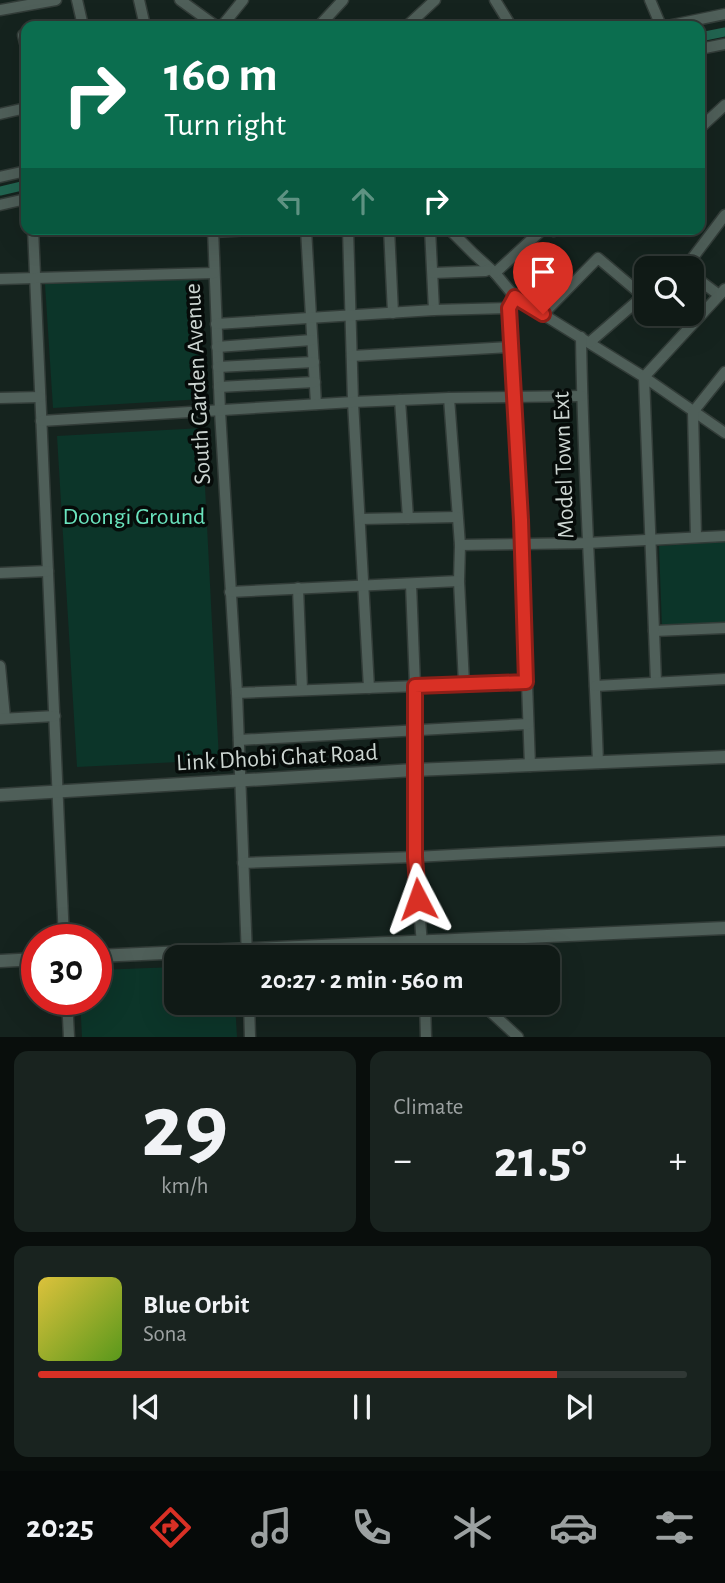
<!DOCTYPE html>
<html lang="en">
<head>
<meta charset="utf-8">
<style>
  :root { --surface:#101a16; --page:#19231f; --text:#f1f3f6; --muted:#9ca1a1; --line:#303835; --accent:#d93025 }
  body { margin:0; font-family:"Alegreya Sans",sans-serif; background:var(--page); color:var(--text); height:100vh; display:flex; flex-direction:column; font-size:26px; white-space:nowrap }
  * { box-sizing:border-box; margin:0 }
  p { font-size:23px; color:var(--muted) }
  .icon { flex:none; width:38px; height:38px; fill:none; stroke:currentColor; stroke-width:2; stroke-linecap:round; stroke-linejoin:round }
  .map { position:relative; height:1037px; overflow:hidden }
  .drawer { display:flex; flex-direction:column; gap:14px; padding:14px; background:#090e0c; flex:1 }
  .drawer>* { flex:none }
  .guide { position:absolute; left:21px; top:21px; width:684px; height:214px; border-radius:14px; box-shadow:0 7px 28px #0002,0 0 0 2px var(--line); background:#0b6e4f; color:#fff; overflow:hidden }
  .controls { position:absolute; left:634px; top:256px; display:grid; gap:14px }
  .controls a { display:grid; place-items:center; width:70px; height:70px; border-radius:14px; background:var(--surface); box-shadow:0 7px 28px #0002,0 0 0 2px var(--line); font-size:35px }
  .speed { position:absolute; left:21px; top:924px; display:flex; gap:14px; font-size:35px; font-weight:700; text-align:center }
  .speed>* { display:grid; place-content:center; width:91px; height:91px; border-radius:50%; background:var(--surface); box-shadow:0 7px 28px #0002,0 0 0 2px var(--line); line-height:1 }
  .speed .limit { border:10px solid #d22; background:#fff; color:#111 }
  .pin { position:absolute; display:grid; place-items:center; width:60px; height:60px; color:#fff; margin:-72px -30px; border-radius:50% 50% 50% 0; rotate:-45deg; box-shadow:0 0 7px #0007 }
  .pin .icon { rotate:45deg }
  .me { position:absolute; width:77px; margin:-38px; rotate:356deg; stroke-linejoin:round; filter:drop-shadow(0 0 5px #0008) }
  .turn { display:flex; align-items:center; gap:24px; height:147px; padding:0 28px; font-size:32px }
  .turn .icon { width:91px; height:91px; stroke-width:2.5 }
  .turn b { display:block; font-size:49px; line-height:60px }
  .lanes { display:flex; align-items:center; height:66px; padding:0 28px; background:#0003; justify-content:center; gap:35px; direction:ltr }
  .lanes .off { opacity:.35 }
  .big { font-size:52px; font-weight:600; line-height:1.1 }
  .drawer .widget { flex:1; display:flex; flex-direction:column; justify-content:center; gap:10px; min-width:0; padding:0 24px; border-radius:14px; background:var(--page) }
  .drawer .dial { align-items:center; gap:0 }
  .dial b { font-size:91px; line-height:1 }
  .song { display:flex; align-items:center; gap:21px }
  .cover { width:84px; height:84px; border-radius:10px; background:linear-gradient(135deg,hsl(50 70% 55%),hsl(90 70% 35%)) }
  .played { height:7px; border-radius:4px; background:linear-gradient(90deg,var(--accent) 80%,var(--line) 80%) }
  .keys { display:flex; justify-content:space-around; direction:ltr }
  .heat { display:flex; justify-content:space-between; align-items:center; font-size:38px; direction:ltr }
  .drawer .tiles { flex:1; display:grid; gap:14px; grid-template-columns:1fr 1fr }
  .widget:last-child { grid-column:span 2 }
  .trip { position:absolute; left:164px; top:945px; width:396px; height:70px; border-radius:14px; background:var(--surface); box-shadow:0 7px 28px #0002,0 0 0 2px var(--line); font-weight:600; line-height:70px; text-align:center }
  .dock { display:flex; height:112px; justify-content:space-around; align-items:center; background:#060a09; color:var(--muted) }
  .dock .icon { width:49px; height:49px }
  .dock .active { color:var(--accent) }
  .dock b { font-size:32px; color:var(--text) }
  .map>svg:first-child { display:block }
  .green { fill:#0c3529 }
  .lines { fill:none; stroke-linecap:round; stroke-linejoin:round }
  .canal { stroke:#216450; stroke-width:9 }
  .minor-casing { stroke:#323c38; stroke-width:13 }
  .tertiary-casing { stroke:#323c38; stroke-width:15 }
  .minor { stroke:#4f5f59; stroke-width:10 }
  .tertiary { stroke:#4f5f59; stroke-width:12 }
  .route-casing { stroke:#8d1f18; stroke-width:18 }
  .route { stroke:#d93025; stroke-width:12 }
  .labels { text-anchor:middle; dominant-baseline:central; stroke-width:7; stroke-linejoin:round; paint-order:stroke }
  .street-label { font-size:24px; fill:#ccd5d1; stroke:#060b09 }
  .park-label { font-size:24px; fill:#6ae4be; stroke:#060b09 }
</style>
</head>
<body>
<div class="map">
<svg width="725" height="1037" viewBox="0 0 725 1037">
  <rect width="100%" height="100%" fill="#15231e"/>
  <!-- green -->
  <g class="green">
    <polygon points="198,279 203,399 53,408 45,284"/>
    <polygon points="202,428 219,760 77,767 57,436"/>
    <polygon points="725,542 725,623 662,628 659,546"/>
    <polygon points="177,967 177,1003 235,1003 237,1037 82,1037 80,999 96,999 96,970"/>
  </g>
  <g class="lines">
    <!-- canal -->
    <g class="canal">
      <polyline points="700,37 725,32"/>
      <polyline points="0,191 26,185"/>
    </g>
    <defs>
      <g id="minor">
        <polyline points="77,0 83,26"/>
        <polyline points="139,0 145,26"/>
        <polyline points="180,0 216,26"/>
        <polyline points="495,0 511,26"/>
        <polyline points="650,0 661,26"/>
        <polyline points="0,10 56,0"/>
        <polyline points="222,26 243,0"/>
        <polyline points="319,26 343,0"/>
        <polyline points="407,26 435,0"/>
        <polyline points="667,26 725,14"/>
        <polyline points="23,35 26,47"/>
        <polyline points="700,49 725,44"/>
        <polyline points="0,114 26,108"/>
        <polyline points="700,128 725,105"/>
        <polyline points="0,177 26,171"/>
        <polyline points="0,205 26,199"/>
        <polyline points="33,229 64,940"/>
        <polyline points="213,229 220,411 237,693 247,957"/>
        <polyline points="306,229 316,404"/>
        <polyline points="348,229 353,402 369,688"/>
        <polyline points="389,229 393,313"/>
        <polyline points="430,229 434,310"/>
        <polyline points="449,229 474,254 495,273 515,297 644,377 725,433"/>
        <polyline points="553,229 554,231 558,229"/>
        <polyline points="213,232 273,229"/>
        <polyline points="685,268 725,215"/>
        <polyline points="433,273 485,271 490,269"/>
        <polyline points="495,273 543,229"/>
        <polyline points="691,274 719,295"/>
        <polyline points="0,279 214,273"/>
        <polyline points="515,297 509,308 515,396 522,544 530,766"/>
        <polyline points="543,314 598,258 643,296 590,342"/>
        <polyline points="216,324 434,310 509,308"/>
        <path d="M581 337C583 480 593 621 598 763"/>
        <polyline points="217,347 312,340"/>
        <polyline points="352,356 511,347"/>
        <polyline points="218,367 314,362"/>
        <polyline points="219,387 315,382"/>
        <polyline points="0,398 40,397"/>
        <polyline points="449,398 460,545 459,581 464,684"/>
        <polyline points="400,400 408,518"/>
        <polyline points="41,421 353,402 449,398 582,396"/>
        <polyline points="360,519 457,517"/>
        <polyline points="696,537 693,412 725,372"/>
        <polyline points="460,545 587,543 725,536"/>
        <polyline points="0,573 48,571"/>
        <polyline points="411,584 415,686 415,857 423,957"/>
        <polyline points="298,588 302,690"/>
        <polyline points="230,592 459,581"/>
        <polyline points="654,631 725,628"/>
        <polyline points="0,666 5,718"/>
        <polyline points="656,682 644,377 725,289"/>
        <polyline points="595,686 725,679"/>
        <polyline points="237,693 526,682"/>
        <polyline points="0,719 55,716"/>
        <polyline points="239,740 528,724"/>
        <polyline points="243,863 415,857 725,841"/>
        <polyline points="67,999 69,1037"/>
        <polyline points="249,1003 250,1037"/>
        <polyline points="425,1003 426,1037"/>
        <polyline points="481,1003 518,1037"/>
      </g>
      <g id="tertiary">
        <polyline points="0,795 414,770 725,757"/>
        <polyline points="96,956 725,928"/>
        <polyline points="0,961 37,959"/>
      </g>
    </defs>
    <!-- minor casing -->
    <use href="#minor" class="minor-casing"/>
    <!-- tertiary casing -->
    <use href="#tertiary" class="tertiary-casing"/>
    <!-- minor -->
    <use href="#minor" class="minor"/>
    <!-- tertiary -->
    <use href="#tertiary" class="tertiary"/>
  </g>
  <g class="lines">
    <defs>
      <polyline id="route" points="418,899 415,857 415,686 526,682 521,520 509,308 515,297 543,314"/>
    </defs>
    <!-- route casing -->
    <use href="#route" class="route-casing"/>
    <!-- route -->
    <use href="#route" class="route"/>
  </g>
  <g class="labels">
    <!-- street labels -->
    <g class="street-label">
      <text transform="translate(198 384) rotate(-93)">South Garden Avenue</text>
      <text transform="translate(564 465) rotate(-92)">Model Town Ext</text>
      <text transform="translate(277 758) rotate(-3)">Link Dhobi Ghat Road</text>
    </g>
    <!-- park labels -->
    <g class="park-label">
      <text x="134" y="517">Doongi Ground</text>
    </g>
  </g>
</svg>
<div class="controls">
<a><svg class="icon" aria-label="search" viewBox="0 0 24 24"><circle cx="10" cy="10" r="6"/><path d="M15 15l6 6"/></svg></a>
</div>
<div class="speed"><div class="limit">30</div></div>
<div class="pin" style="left:543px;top:314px;background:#d93025"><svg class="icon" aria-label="arrive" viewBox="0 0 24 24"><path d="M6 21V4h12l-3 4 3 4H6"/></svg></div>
<svg class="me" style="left:418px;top:899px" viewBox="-20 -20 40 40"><path d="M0-17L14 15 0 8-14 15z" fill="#d93025" stroke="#fff" stroke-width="4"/></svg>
<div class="trip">20:27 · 2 min · 560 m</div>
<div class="guide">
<div class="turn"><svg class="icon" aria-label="right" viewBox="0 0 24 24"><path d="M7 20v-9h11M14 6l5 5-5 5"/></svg><div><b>160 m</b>Turn right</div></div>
<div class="lanes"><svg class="icon off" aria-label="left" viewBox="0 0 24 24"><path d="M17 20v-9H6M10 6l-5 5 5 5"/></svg><svg class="icon off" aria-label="ahead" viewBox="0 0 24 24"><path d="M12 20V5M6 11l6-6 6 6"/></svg><svg class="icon" aria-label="right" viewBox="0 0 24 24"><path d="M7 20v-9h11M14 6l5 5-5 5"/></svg></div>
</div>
</div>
<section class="drawer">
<div class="tiles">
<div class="widget dial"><b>29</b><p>km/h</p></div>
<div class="widget"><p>Climate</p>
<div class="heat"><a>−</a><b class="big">21.5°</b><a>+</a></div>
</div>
<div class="widget">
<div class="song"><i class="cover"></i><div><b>Blue Orbit</b><p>Sona</p></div></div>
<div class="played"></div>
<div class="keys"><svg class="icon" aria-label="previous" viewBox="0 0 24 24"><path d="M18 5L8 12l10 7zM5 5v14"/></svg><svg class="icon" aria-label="pause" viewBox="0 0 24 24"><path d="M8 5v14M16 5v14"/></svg><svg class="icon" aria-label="next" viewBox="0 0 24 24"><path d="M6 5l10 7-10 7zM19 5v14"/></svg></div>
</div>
</div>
</section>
<nav class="dock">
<b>20:25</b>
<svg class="icon active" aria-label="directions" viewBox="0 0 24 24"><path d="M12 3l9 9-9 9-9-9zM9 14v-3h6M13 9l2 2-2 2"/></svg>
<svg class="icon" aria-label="music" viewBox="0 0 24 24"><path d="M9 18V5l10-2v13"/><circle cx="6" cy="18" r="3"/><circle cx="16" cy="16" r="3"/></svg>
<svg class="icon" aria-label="phone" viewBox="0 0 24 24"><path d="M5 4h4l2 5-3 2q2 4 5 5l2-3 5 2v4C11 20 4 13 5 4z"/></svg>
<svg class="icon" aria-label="climate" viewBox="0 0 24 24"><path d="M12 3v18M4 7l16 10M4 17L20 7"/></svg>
<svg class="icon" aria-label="car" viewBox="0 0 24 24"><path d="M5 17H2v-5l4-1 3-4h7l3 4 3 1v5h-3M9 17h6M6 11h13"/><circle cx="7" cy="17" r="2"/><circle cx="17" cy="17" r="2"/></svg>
<svg class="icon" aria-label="filters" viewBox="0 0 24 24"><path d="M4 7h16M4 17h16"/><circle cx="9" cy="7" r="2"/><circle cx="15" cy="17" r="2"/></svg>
</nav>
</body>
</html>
